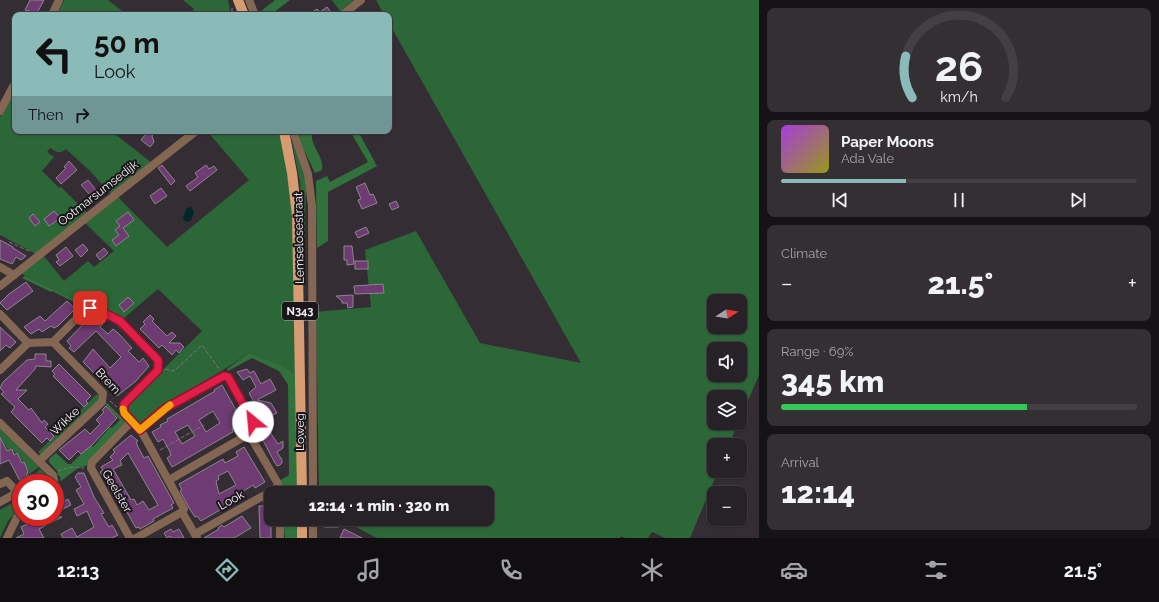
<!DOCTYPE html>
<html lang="en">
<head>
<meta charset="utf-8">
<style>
  :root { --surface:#272227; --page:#332f33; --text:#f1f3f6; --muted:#a4a4a7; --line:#433f44; --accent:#8bbbb9 }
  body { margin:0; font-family:Raleway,sans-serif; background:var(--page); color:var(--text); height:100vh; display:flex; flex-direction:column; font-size:15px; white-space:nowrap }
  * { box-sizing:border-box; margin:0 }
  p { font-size:13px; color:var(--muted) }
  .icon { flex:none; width:22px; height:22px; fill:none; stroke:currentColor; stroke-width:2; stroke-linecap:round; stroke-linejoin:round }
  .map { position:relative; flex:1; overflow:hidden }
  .sheet { display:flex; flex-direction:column; gap:8px; padding:8px; background:#151315; width:400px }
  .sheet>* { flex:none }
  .banner { position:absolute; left:12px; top:12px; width:380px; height:122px; border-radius:8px; box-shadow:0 1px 3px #0004,0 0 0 1px var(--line); background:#8bbbb9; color:#111; overflow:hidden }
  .needle { width:26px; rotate:78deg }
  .tools { position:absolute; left:707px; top:294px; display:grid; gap:8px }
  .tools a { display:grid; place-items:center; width:40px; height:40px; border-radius:8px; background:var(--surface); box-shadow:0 1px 3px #0004,0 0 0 1px var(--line); font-size:20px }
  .speed { position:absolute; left:12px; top:474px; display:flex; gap:8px; font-size:20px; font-weight:700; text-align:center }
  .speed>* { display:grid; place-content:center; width:52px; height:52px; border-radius:50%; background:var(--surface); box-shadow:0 1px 3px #0004,0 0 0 1px var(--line); line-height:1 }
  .speed .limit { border:6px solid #d22; background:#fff; color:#111 }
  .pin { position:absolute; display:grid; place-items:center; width:34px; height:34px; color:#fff; margin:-17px; border-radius:8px; box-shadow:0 2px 6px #0006 }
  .me { position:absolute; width:44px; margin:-22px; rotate:332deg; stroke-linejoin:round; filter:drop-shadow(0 0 3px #0008) }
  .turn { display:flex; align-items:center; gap:14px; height:84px; padding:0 16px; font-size:18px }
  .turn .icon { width:52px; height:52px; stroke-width:2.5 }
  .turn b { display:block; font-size:28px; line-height:34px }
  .then { display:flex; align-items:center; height:38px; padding:0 16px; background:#0003; gap:8px; font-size:15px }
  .big { font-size:30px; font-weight:800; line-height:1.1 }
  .sheet .widget { flex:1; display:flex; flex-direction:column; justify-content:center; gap:6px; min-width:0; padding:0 14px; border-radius:8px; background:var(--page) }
  .sheet .dial { align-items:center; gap:0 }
  .dial svg { height:104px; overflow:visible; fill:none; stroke:var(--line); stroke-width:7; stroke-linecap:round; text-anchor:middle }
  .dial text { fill:var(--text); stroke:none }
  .song { display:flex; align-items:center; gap:12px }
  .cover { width:48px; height:48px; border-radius:6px; background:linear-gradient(135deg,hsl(280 70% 55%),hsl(60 70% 35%)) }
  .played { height:4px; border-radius:2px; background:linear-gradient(90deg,var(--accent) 35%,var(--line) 35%) }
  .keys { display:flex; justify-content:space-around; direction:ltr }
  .heat { display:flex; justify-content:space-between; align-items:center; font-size:22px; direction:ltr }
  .charge { height:6px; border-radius:3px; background:linear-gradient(90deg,#34c759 69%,var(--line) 0) }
  .trip { position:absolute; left:264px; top:486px; width:230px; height:40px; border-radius:8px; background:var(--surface); box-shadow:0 1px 3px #0004,0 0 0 1px var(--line); font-weight:800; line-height:40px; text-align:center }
  .tab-bar { display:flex; height:64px; justify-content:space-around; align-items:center; background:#100e10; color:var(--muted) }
  .tab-bar .icon { width:28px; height:28px }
  .tab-bar .active { color:var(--accent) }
  .tab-bar b { font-size:18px; color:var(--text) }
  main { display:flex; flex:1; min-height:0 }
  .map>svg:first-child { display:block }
  .green { fill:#2c6737; fill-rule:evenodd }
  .forest { fill:#30713c }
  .water { fill:#002727 }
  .building { fill:#6e3c73; stroke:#8d858d; fill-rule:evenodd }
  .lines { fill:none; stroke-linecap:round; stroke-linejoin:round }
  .path { stroke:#7b767b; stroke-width:1; stroke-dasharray:4 2; stroke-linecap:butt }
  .minor { stroke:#846753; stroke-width:8 }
  .major { stroke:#d79c72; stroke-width:10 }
  .route-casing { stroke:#92132f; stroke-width:10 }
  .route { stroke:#e11d48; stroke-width:7 }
  .slow { stroke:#f59e0b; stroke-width:7 }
  .labels { text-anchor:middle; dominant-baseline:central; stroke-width:4; stroke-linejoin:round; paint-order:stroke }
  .shield { fill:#1a171a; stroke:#b3b0b3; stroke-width:1 }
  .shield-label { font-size:11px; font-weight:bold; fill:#f5f1f5 }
  .street-label { font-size:12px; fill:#f5f1f5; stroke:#1a171a }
</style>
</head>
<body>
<main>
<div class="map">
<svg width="759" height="538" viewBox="0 0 759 538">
  <rect width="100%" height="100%" fill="#342e34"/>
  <!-- green -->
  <g class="green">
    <polygon points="64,0 108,0 127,15 57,15"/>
    <polygon points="183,0 228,0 231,15 190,15 194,9"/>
    <polygon points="332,0 354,0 340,11"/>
    <path d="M376 0H759V375L740 419V397H714V423H738L729 445H714V471H718L690 538H665L652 532 648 538H625L621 536 620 538H377L356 527 359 519H487V493H319L316 312 371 307 365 250 416 231 480 343 581 363 389 23V15H384ZM714 301H740V327H714ZM714 349H740V375H714Z"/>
    <polygon points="15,89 15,131 111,131 152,163 112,195 90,171 66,149 62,152 57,152 50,148 47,152 54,157 42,171 59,188 61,187 88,214 36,254 0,235 0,117"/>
    <path d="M207 131H280L293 208 297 375 279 364 249 353C214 378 174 395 142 424H139L127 413 128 404 202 331 158 289 124 318 81 298 78 301 25 276 21 272 43 255 64 281 88 261 94 267 114 251 84 222 117 196 167 247 249 180Z"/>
    <polygon points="291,137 305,175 306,188 304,255 300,182"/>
    <polygon points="98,393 99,401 42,456 38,452"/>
    <polygon points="0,428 39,467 28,475 29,471 17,453 14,452 12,448 8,450 0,436"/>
    <polygon points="40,469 47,476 43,483 24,483 23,481 33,476"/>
    <polygon points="16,497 21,502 21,505 8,521 0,538 0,510 16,501 15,498"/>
  </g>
  <!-- forest -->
  <g class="forest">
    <polygon points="275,0 290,0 270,15 262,15 260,12"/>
    <path d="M298 131H312C309 145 325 157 322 170L315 173 302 146Z"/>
    <polygon points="350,131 358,131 377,166 328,192 328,241 317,248 316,181 327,176 330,182 368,162"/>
    <polygon points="25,276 78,301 80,298 124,318 122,320 90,304 84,307 52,291 51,292 22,278"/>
    <polygon points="249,353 279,364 297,375 298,493 282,493 279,481 289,475 288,385 279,371 252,358 228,371 227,369"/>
    <polygon points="107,403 126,422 88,465 78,468 61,481 60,480 61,478 57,474 58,472 49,462 49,459 56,453 68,464 71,464 91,444 93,447 110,427 112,428 120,420 105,404"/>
    <polygon points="284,519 299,519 299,538 285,538 284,527 282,524"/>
  </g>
  <!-- water -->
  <polygon class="water" points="190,207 192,208 194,213 191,220 188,222 185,221 183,218 186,209"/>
  <!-- building -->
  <g class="building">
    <polygon points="30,0 44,0 37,13 25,10"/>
    <polygon points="327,7 333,15 308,15 317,9 320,12"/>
    <polygon points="140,131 155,131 152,136 154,142 150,147 141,140 145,135"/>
    <polygon points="69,161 77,170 61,184 56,178 66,168 64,167"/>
    <polygon points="162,165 175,181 171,185 158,168"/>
    <polygon points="206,165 209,169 214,166 217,170 190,191 186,186 198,177 195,173"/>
    <polygon points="88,180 96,190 90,195 81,185"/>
    <polygon points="365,183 370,195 373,194 377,203 362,209 358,200 361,199 356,187"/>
    <polygon points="161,188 167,196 155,204 150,196"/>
    <polygon points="396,201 399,207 392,210 389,204"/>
    <polygon points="54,211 60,218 49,226 44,219"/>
    <polygon points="128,212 134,220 123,228 129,236 116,246 112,240 119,235 115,230 120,226 116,221"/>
    <polygon points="33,214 40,222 35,226 29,218"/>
    <polygon points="366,227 369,233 358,238 355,232"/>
    <polygon points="0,240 13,247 13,248 26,256 21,260 16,257 12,264 0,259"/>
    <polygon points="83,244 88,250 81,257 75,250"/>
    <polygon points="344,246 352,246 354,264 347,265 347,260 344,260"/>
    <polygon points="66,247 73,256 60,266 56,262 59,260 56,255"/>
    <polygon points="104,248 108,253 100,260 96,255"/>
    <rect x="355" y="261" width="13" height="8"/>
    <polygon points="26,282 33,291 7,310 0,303 9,294"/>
    <polygon points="383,284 384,293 355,294 354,286"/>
    <polygon points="353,295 353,307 348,308 347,303 342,303 342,301 336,296"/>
    <polygon points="128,297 134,303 124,312 119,305"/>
    <polygon points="67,301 75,309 58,326 54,328 51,326 42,332 39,329 31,334 24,327 40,316 45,321"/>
    <polygon points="150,315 154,319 152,321 167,336 172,332 176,336 169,343 180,343 184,347 179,353 176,350 172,355 162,345 159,348 140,329 145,324 143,322"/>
    <polygon points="88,319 93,324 97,320 103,324 100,327 108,334 113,329 118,333 132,348 128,351 139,362 143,358 149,366 136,381 117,396 83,362 93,349 110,368 121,357 96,331 74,352 69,348 71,346 67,341"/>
    <polygon points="0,327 16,342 10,348 6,345 0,351"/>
    <polygon points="35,354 46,354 46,361 51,361 51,367 36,366 35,369 16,390 27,390 18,399 29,410 31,408 42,423 44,420 48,424 45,427 54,436 50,441 47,438 42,443 11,412 15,407 1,394 4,392 0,388 3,382 27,360 35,359"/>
    <polygon points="59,364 91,396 86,401 88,403 84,407 53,376 55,374 52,371"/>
    <polygon points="247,369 250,373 254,371 261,384 270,379 276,390 257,400 271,403 277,413 270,416 268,412 262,416 249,393 256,387 250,376 243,380 237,372"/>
    <path d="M222 385 241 419 240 420 242 424 232 429 233 432 231 433 172 467 167 458 171 455 169 450 163 439 158 442 152 432 161 427 160 425 168 421 167 419 215 391 214 390ZM213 411 220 423 206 432 199 420ZM188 425 195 436 182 444 175 432Z"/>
    <polygon points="106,406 117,418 92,445 81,454 78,451 69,460 59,450 85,429 90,434 100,424 96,420 104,412 102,410"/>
    <polygon points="266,426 278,444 283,441 283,448 277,452 282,460 282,463 280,465 277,466 275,463 258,431"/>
    <path d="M131 435 138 441 136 442 138 447 144 458 148 456 174 503 171 505 173 508 153 519 154 521 140 529 139 527 136 528 124 507 122 508 100 472 103 470 101 467 113 460 110 457 115 452 113 450ZM128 453 158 505 149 510 143 501 137 505 134 499 131 500 113 469 122 465 120 461Z"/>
    <polygon points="0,437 7,451 12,449 14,455 17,453 22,463 24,462 28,471 26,477 20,481 9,460 0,464"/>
    <path d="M244 447 265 482 255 488 253 485 242 492 244 496 201 521 197 516 195 517 189 508 180 491 182 490 179 484 223 459 225 463 238 456 236 452ZM228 471 236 485 219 494 216 481 219 479 218 476Z"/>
    <polygon points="78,473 84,473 94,497 104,513 101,514 109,527 112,525 118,535 112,538 63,538 61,534 72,528 77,537 94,527 87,511 77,516 74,509 84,504 76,490 81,487 75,477"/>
    <polygon points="63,496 65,501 68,499 71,505 55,513 55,500"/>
    <polygon points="259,506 268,506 269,511 271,511 271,538 260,538"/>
    <polygon points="242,516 251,528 234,538 204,538 219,529 218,528 222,525 224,527"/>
    <polygon points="37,517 62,517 39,529 44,538 16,538 24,534 21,527 38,519"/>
    <rect x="325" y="519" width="13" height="8"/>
    <polygon points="171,529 173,532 179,529 184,538 171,538 170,536 167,538 164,533"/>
    <polygon points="344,529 362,538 340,538"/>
  </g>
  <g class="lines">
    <!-- path -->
    <g class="path">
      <polyline points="232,8 232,15"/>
      <polyline points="9,242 31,252"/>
      <polyline points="165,369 174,371 202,345 220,370"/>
      <polyline points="110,401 117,407"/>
      <polyline points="160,450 204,425"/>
      <polyline points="58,471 72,467 84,468"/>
    </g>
    <!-- minor -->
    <g class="minor">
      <polyline points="249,0 255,15"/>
      <polyline points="52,15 59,0"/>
      <polyline points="342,15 361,0"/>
      <polyline points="0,111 15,83"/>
      <polyline points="293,131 308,174 312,206 313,493"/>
      <polyline points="0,267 14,275"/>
      <polyline points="0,286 196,131"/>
      <polyline points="0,314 28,343"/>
      <path d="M53 342 86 309C105 300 145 347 158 360V370L124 404V413L143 434 184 509 182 512 136 538"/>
      <polyline points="0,370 28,343 53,342 103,393 102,402 39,461"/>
      <polyline points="0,423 53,475 54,481 52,483"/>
      <polyline points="140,430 164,409 224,376 228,377 253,419 249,434 169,480"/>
      <polyline points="0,484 7,481 21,496"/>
      <polyline points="0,502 18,492"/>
      <polyline points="182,512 197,538"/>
      <polyline points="280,519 280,538"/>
      <polyline points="313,519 313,538"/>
      <polyline points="195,534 263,496 270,493 280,492 277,482 249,434"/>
      <polyline points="7,538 17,517 21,513"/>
      <polyline points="130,538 91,468 92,462 132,421"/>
    </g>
    <!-- major -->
    <g class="major">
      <polyline points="238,0 244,15"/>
      <polyline points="284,131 292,173 297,216 302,493"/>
      <polyline points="302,519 302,538"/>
    </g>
  </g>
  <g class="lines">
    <defs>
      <polyline id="route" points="90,308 94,308 120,321 158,360 158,370 124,404 124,413 140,430 164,409 224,376 228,377 253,422"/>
    </defs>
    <!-- route casing -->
    <use href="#route" class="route-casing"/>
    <!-- route -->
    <use href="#route" class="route"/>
    <!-- slow -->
    <polyline class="slow" points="123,409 124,413 140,430 170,405"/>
  </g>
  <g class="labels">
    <!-- shield labels -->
    <rect class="shield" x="282" y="302" width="36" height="18" rx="3"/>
    <g class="shield-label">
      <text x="300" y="311">N343</text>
    </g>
    <!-- street labels -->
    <g class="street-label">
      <text transform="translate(98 193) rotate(-38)">Ootmarsumsedijk</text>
      <text transform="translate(299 238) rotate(-91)">Lemselosestraat</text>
      <text transform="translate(108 381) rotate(47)">Brem</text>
      <text transform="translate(65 421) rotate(-44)">Wikke</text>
      <text transform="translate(300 432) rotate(-90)">Loweg</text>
      <text transform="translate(117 491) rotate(60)">Geelster</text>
      <text transform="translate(231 500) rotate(-29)">Look</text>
    </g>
  </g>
</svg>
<div class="tools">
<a><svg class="needle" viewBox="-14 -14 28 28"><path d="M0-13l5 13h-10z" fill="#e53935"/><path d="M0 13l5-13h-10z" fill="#a4a4a7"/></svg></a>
<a><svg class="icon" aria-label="sound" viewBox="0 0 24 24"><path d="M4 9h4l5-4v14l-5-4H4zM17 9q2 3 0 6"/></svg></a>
<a><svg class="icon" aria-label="layers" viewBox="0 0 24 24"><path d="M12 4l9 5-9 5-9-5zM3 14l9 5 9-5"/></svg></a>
<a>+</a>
<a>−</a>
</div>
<div class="speed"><div class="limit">30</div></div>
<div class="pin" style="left:90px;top:308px;background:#d93025"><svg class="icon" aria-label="arrive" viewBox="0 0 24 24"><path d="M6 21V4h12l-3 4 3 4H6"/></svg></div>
<svg class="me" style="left:253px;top:422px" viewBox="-20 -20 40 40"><circle r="19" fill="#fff"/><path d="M0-13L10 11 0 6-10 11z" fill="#e11d48"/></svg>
<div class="trip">12:14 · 1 min · 320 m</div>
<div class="banner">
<div class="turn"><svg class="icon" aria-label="left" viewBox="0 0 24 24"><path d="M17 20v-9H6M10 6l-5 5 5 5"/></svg><div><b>50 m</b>Look</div></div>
<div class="then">Then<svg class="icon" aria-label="right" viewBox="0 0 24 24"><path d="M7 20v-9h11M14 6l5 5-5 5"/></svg></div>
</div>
</div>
<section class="sheet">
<div class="widget dial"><svg viewBox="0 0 100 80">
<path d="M14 69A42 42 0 1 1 86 69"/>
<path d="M14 69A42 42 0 0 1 9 37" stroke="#8bbbb9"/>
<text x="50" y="56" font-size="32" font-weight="700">26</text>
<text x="50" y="72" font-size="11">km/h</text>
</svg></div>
<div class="widget">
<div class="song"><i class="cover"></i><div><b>Paper Moons</b><p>Ada Vale</p></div></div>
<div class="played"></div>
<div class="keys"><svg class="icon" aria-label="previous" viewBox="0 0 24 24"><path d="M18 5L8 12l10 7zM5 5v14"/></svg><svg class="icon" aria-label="pause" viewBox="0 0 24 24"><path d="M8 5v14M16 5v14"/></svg><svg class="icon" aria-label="next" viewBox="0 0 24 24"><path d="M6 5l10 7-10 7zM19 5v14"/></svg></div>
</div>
<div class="widget"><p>Climate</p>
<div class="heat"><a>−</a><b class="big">21.5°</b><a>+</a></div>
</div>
<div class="widget"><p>Range · 69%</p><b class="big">345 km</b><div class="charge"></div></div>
<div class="widget"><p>Arrival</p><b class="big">12:14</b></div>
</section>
</main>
<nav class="tab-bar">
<b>12:13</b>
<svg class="icon active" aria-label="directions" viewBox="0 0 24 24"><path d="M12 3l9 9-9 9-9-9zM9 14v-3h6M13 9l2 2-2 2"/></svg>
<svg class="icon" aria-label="music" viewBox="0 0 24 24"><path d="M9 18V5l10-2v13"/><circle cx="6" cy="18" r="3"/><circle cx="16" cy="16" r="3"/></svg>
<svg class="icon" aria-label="phone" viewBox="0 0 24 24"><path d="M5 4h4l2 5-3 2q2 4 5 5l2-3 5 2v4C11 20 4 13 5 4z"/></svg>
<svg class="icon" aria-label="climate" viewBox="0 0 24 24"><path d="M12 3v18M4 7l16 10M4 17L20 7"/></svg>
<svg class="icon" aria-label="car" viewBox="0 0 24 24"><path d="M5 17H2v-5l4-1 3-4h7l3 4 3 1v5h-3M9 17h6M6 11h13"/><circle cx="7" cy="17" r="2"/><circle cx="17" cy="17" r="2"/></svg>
<svg class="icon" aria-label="filters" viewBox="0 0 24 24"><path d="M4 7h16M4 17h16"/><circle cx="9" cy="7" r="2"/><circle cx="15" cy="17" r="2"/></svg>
<b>21.5°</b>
</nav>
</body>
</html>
